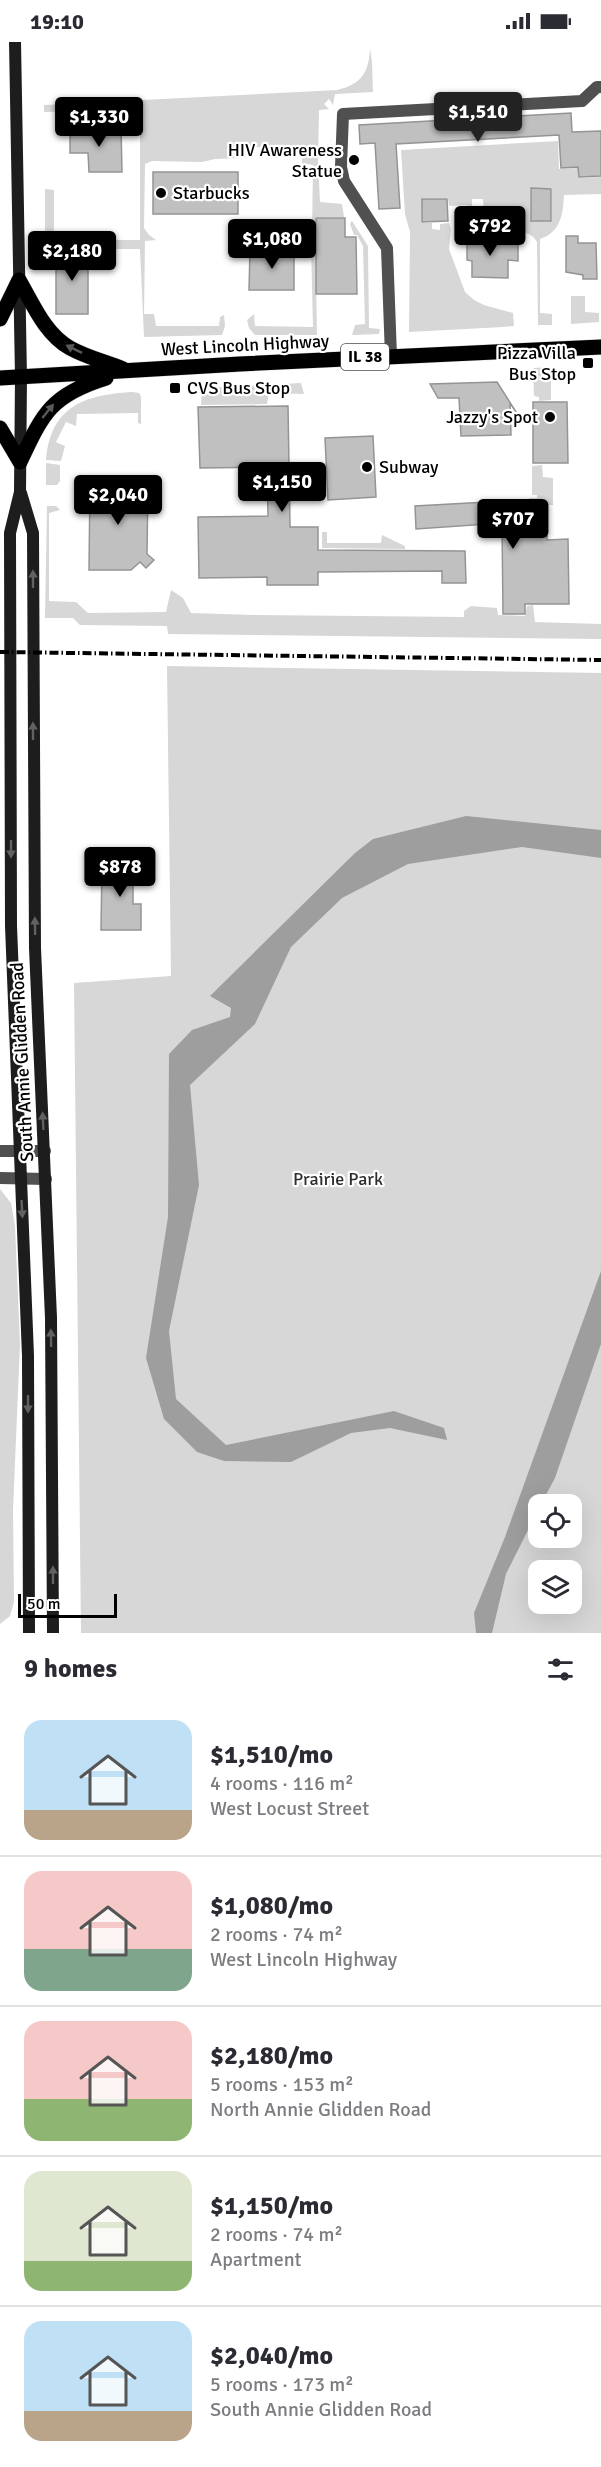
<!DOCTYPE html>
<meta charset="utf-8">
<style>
body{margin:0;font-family:Signika,sans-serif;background:#f7f7f7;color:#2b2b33;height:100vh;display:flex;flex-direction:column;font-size:22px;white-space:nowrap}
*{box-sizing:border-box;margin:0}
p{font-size:20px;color:#7c7c81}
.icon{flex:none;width:33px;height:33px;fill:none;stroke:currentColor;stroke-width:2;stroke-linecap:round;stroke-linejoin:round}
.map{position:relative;height:1591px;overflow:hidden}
.details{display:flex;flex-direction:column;background:#fff;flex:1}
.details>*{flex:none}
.tools{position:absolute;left:528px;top:1452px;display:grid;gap:12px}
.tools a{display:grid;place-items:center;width:54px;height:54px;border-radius:12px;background:#fff;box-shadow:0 6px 24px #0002;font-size:30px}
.scale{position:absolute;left:18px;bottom:15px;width:99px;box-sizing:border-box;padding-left:6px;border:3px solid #000;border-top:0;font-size:16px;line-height:21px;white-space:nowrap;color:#000;-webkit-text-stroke:4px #fff;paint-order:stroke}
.price{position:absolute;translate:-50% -51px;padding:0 14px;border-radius:6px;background:#000;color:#fff;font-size:20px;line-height:39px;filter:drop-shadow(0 2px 3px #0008)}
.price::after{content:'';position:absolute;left:50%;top:36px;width:18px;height:14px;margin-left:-9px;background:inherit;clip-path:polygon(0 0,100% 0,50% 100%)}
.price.on{background:#222;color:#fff}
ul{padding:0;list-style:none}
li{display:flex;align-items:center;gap:18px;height:150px;padding:0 24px}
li+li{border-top:2px solid #e1e1e2}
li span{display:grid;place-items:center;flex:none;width:168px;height:120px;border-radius:18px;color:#555}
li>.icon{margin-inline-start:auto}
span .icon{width:72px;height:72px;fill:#fffc;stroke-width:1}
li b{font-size:26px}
h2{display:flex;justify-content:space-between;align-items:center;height:72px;padding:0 24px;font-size:26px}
.status{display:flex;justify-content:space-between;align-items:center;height:42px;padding:0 30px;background:#fff;direction:ltr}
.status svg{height:16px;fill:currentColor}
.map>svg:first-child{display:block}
</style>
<div class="status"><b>19:10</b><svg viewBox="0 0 49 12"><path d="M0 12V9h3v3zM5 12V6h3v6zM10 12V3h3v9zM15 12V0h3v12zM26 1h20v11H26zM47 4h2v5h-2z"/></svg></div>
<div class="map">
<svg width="601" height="1591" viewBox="0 0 601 1591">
<rect width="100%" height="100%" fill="#fff"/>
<path fill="#d7d7d7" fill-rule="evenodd" d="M370,6L372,20L373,50L335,52L333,63L329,57L324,62L329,67L319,68L318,120L320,160L342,162L344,175H315L317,293H255L249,286L247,278L254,272L255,284L313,285L311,204L301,191H312L313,123L302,121V106L248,105L245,116L215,117L202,120L152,119L145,122L144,186L149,193L156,198L145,199L144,272H154L156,284H219L220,275L224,273L225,284L222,293L144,295L140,207H56V212L45,211V147L54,148V198H140V68L44,70V63L337,48C362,42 369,30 370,6Z
M558,99L559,127L578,126L579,136L601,135V152L564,153C563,172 561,190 540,197V271L552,272V283H538L537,200C532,191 524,190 514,189V173L484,171L483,157H472V171H468L467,163L449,164L448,156H422L421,181H432V187L440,188V182L449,181L451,187L449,207L465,250L474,258L484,263L513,271L514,284L503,285L409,290L410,190L405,172L401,108ZM530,146H552V179H530Z
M352,179L368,204L369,286L380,287L379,292L352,293L355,283L365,282L363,204L357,193H354L350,182Z
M571,254H585V270L599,271V280L571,282Z
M551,325V358L539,359V355L534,354L533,326Z
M301,341L304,352L269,351L267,362L201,363L202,346Z
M132,350L139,351L141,355V382L138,381V371L77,372L76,384L66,380L56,400L65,404L61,419L46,418C51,364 84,353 132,350Z
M46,421L60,423V439L57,443H46Z
M542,423L543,435L553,436V463H546L545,471H532V487L529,456H537V453H532V424Z
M47,464H56L60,468L49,471V559L76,560L88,571L166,570L171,548L183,556L191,571L255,573L464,575V569L471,564L497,566L498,573L525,574L527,564L533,563L535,580L601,582V597L168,592L167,584L80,583L73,576H45Z
M322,490H327V501H381L382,493L405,504V507L322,506Z
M167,624L601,631V1591H81L74,941L171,934ZM538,1462H572V1496H538ZM538,1528H572V1562H538Z
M0,1147L11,1161L15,1183L20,1302L13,1469L14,1560L10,1574L0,1582Z"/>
<path fill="#9e9e9e" d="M466,774L601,788V816L522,805L408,822L342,856L291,905L255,982L190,1043L199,1143L169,1289L176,1357L226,1403L394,1369L444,1386L447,1398L390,1386L351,1391L291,1420L224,1419L197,1410L164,1377L146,1316L168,1175L169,1012L192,988L230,975L231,966L210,954L355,811L373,797Z
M601,1229V1302L555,1436L541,1462H538V1468L506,1532L492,1591H476L474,1571L505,1495Z"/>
<path fill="#c0c0c0" stroke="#949494" stroke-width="1.5" d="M571,71L572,90L601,89V134L579,135L578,125L561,126L559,93L396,102L400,166L379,167L375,101L360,102L359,83Z
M121,85L122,130H89L88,111H70V86Z
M153,130H238V172H153Z
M531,146L551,147V179H531Z
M422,157H447L448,179L422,180Z
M316,176H345V195H356L357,252H316Z
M467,192H480V200L518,201V219L508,218V236L472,235V219L467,218Z
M566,194H578V201H596L597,237H583V233L566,230Z
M56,208H88V272H56Z
M250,208H294V248H249Z
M497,340L518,373L510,361L511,393L461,394L459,356H438L430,342Z
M533,360H567L568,421H533Z
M288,364L290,485H318V508L465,509L466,541H442V529L318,530V543H267V535L199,536L198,475L268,474L267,425L200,426L198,365Z
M373,394L376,455L328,458L325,396Z
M90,440L148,441L147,512L154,518L146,526L140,520L131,528H89Z
M525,458L526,472H547V498L568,497L569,562H525V572H503L502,481L416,487L415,464Z
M102,823L142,824V842H133V862H141V888H101Z"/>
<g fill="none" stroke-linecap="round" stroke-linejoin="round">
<defs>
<path id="primary" d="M19,238C33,262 45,292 70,306C86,315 106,320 123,327
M0,277L19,238
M0,336L240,322L601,305
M0,386L20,420
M20,420C43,371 51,353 106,336"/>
</defs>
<use href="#primary" stroke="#dbdbdb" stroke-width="16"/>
<path stroke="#505050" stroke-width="12" d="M391,314L387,206L344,139L341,125L343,72L582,59L597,45H601
M0,1109H45
M0,1136L46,1137"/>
<path stroke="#1d1d1d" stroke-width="12" d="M15,0L21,335L20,450L10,491L11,884L28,1314L29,1591
M21,451L33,491L35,906L51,1276L53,1591"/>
<use href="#primary" stroke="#000" stroke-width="15"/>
<path stroke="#000" stroke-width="4" stroke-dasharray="9 3 1.5 3" stroke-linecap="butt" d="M0,610L601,618"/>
</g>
<defs><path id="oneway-solid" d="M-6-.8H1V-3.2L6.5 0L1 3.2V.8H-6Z" transform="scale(1.5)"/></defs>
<g fill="#595959">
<use href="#oneway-solid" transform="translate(74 307) rotate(-154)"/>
<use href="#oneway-solid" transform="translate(48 369) rotate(-51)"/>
</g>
<g fill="#616161">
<use href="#oneway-solid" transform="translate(33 537) rotate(-90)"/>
<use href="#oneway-solid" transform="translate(33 689) rotate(-90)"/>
<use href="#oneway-solid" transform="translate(11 807) rotate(90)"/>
<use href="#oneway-solid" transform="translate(35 884) rotate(-91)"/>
<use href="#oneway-solid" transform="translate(43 1079) rotate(-93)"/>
<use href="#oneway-solid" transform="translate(22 1167) rotate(87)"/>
<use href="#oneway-solid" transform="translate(51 1296) rotate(-91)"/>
<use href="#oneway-solid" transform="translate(28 1362) rotate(90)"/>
<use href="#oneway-solid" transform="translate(53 1533) rotate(-90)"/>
</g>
<g fill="#000" stroke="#fff" stroke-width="2">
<circle cx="354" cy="118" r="6"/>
<circle cx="161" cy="151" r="6"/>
<rect x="582" y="315" width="12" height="12" rx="3"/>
<rect x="169" y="340" width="12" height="12" rx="3"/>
<circle cx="550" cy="375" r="6"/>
<circle cx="367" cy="425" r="6"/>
</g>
<g text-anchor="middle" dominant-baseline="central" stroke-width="4.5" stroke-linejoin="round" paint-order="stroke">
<rect fill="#fff" stroke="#4c4c4c" stroke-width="1.5" x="341" y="302" width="48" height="26" rx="4.5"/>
<g font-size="16" font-weight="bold" fill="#000">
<text x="365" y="315">IL 38</text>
</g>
<g font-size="18" fill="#000" stroke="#fff" text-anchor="end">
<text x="342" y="108">HIV Awareness<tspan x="342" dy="21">Statue</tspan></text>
<text x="173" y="151" text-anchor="start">Starbucks</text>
<text x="576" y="311">Pizza Villa<tspan x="576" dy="21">Bus Stop</tspan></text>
<text x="187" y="346" text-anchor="start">CVS Bus Stop</text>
<text x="538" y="375">Jazzy's Spot</text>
<text x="379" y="425" text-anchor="start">Subway</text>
</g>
<g font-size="18" fill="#000" stroke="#fff">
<text transform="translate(245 303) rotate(-3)">West Lincoln Highway</text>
<text transform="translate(22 1020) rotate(-93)">South Annie Glidden Road</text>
</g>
<g font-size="18" fill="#2e2e2e" stroke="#fff">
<text x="338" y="1137">Prairie Park</text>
</g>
</g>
</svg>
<div class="tools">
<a><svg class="icon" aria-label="locate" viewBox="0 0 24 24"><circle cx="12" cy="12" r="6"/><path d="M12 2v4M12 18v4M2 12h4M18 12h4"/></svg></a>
<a><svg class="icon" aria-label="layers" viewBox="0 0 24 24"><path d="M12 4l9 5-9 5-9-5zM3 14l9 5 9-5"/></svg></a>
</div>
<div class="scale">50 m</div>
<b class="price on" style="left:478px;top:101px">$1,510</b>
<b class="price" style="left:99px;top:106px">$1,330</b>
<b class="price" style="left:490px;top:215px">$792</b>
<b class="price" style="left:272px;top:228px">$1,080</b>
<b class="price" style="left:72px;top:240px">$2,180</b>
<b class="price" style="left:282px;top:471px">$1,150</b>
<b class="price" style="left:118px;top:484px">$2,040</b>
<b class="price" style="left:513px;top:508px">$707</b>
<b class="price" style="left:120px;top:856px">$878</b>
</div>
<section class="details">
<h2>9 homes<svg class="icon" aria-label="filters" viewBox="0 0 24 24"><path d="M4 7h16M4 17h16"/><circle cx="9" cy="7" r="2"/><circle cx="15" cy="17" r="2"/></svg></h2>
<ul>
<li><span style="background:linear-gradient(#bfe0f5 75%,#b9a48a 0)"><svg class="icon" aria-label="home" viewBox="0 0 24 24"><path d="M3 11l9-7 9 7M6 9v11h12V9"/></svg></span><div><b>$1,510/mo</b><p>4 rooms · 116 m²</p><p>West Locust Street</p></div></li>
<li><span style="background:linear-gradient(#f6c9c9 65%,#7fa58c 0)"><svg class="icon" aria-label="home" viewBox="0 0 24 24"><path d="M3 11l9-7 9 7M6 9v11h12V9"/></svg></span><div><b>$1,080/mo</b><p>2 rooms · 74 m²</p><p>West Lincoln Highway</p></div></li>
<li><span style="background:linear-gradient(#f6c9c9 65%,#8fb573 0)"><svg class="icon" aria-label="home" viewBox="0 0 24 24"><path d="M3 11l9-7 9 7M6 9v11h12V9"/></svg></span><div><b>$2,180/mo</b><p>5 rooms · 153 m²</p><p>North Annie Glidden Road</p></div></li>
<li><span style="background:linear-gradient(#dfe7d0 75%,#8fb573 0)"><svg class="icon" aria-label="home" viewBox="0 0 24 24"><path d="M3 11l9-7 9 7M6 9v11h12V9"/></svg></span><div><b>$1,150/mo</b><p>2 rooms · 74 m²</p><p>Apartment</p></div></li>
<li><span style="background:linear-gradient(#bfe0f5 75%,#b9a48a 0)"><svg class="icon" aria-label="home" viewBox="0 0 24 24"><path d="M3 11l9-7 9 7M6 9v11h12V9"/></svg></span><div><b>$2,040/mo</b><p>5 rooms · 173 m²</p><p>South Annie Glidden Road</p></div></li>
</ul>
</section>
